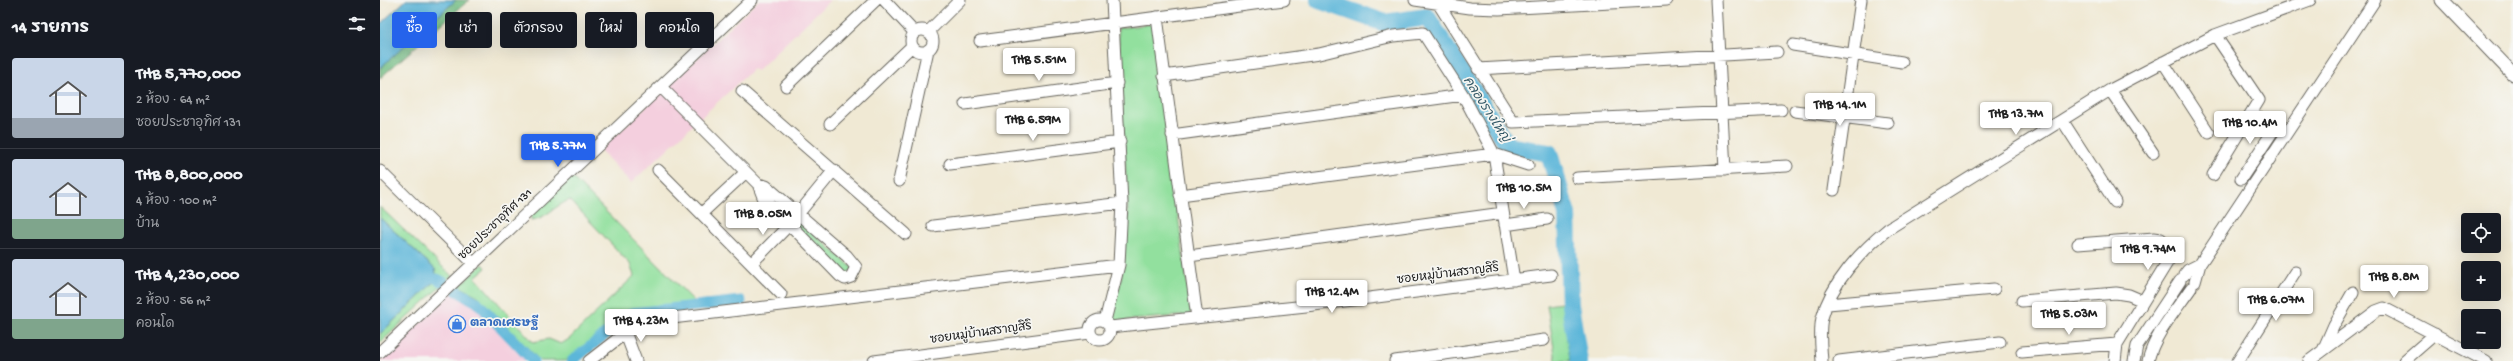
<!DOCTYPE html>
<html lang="th">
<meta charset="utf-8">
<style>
body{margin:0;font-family:"Gochi Hand","Playpen Sans Thai",sans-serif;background:#20242c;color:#f1f3f6;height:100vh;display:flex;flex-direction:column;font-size:15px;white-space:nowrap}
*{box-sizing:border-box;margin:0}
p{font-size:13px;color:#9ea1a6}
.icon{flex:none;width:22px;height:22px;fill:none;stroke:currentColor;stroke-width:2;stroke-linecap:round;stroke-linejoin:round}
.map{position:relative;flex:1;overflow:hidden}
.details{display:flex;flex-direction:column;background:#171b24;width:380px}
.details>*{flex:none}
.banner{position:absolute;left:12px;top:12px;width:380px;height:36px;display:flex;gap:8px}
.controls{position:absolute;left:2081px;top:213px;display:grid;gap:8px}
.controls a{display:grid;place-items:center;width:40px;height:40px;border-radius:4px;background:#171b24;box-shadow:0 4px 16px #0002;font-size:20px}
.price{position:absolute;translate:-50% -34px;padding:0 9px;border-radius:4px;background:#fff;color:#222;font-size:13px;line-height:26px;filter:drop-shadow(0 1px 2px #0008)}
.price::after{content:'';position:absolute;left:50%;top:24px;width:12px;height:9px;margin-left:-6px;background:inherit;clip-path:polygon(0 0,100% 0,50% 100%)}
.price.current{background:#2563eb;color:#fff}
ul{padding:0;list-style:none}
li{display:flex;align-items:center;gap:12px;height:100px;padding:0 12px}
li+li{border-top:1px solid #363941}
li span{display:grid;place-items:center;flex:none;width:112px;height:80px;border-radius:4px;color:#555}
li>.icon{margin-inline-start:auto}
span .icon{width:48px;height:48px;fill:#fffc;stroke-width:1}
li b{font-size:17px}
h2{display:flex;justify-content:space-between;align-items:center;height:48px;padding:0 12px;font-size:17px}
.pill{padding:0 14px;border-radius:4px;background:#171b24;box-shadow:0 4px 16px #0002;font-size:14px;line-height:36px}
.pill.current{background:#2563eb;color:#fff}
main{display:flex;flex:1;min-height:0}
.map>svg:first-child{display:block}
</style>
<main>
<section class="details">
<h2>14 รายการ<svg class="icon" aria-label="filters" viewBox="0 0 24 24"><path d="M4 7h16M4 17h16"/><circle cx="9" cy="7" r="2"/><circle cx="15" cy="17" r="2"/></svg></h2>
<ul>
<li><span style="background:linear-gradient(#c9d6e8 75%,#9aa5b1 0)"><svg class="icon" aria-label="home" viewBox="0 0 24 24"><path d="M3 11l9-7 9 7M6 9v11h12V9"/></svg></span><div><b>THB 5,770,000</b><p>2 ห้อง · 64 m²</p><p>ซอยประชาอุทิศ 131</p></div></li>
<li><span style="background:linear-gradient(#c9d6e8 75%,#7fa58c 0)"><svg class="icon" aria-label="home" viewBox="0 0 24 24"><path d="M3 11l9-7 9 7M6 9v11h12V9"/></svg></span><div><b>THB 8,800,000</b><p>4 ห้อง · 100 m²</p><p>บ้าน</p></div></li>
<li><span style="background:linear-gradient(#c9d6e8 75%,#7fa58c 0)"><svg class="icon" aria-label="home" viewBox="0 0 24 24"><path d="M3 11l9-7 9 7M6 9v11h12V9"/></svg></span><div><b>THB 4,230,000</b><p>2 ห้อง · 56 m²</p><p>คอนโด</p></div></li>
</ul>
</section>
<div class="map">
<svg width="2133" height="361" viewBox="0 0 2133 361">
<rect width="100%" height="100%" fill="#f6f6f2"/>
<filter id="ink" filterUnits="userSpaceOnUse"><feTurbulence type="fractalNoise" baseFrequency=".025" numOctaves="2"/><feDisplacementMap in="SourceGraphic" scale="8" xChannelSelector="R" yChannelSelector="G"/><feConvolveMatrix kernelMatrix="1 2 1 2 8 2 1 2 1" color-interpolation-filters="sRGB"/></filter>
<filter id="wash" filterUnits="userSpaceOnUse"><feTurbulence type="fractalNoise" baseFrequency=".012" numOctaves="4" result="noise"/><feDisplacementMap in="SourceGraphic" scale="16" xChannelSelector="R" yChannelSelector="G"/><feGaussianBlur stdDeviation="0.9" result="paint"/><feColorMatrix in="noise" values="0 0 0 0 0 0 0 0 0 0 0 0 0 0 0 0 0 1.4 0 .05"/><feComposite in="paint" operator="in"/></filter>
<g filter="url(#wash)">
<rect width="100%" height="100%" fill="#f0e9d4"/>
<path fill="#f4cfde" d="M379,0H450L377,71L373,69L251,183L220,150Z
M79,286L149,361H0Z"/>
<path fill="#92e09e" stroke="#577e5d" d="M772,24L811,311L810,315L737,321L732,316L741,279L748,215L738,28Z
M192,177L316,303L254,310L185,361H160L98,296L79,286L103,264L106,268L95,277L153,342L169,339L181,344L189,339L254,276L250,264L190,200C175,205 166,219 151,220L152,213Z
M0,207L72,276L0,343V334L57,279L55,269L0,218Z
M420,222L474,269L464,275L416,226Z
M1182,303L1190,361H1176L1167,305Z"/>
<path fill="#75be85" stroke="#486d50" d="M76,0H89L0,78V68Z"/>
<path fill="#5bb6d9" stroke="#3c697a" d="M26,0H76L0,68V24Z
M0,218L55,269L57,279L0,334Z"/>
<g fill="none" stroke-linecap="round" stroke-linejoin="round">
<path stroke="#5bb6d9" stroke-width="11" d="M57,279L63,282
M77,291L97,302L153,361
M192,361L252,313L361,301"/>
<path stroke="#5bb6d9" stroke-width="18" d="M939,0L1005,23L1047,17L1128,146L1169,153L1187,214L1190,305L1199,361"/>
</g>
</g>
<g filter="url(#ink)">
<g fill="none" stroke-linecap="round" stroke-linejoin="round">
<defs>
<path id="minor" d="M504,0L535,33
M1035,0L1090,8L1119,9L1287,0
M1336,0L1345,170
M1058,3L1133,122L1401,110
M777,17L817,318
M531 41a11 11 0 1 1 22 0a11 11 0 1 1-22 0Z
M548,32L580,0
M600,41L904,0
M1413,45L1522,62
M1783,62L1829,133
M1098,69L1397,52
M784,76L939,54L1013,36L1043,33L1083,95L1114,154L1134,280
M406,86L496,0
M281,87L378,184L386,186L467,256L476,267L471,277L465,279L460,276L383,197L378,184
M1730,90L1773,153
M362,91L526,234
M585,104L737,83
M1415,111L1508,123
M1682,120L1735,202
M450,124L532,46
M792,135L1083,95
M570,164L740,142
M278,170L401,294
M0,171L94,264
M1833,175L1879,100L1835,35
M1197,178L1407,166
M1861,179L1895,128L1872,112
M519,181L548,50
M1454,190L1481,0
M800,195L1114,154L1148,165
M322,213L366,172
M1125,225L1167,219
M553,226L742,203
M1698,244L1774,238L1781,239L1789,248L1788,261L1737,344L1735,361
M809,256L1123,213
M372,263L410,224L454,170
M1804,275L1808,270L1820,264
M1815,282L1820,264L1995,0
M1642,301L1736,293L1749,295L1763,301
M1448,304L1614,289
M710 330a10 10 0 1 1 20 0a10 10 0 1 1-20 0Z
M725,321L739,265L742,203L732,0
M730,327L926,306L1171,275
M245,332L256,361
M1943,350L1954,325L1973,292
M0,352L372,0
M1642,352L1737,344
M209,361L253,327L267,321L739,265
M494,361L710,333
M1015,361L1164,340
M1442,361C1441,347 1439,331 1442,318C1451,283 1481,251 1508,229L1730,90L1835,35L1930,0
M1459,361L1620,342
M1754,361L1757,346L1800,281
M1768,361C1774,335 1796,310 1811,288
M1858,361L1915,272
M1929,361L1996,311L2004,308L2106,361
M2024,361L2055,334"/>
<path id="tertiary" d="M2062,0L2133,74"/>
</defs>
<use href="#minor" stroke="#66645c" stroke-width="13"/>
<use href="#tertiary" stroke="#66645c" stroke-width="15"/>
<use href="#minor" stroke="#fff" stroke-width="11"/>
<use href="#tertiary" stroke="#fff" stroke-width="13"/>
</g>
</g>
<defs>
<symbol id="shop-ring" viewBox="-11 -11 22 22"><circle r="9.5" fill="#f6f6f2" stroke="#3f7fe0" stroke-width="1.5"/><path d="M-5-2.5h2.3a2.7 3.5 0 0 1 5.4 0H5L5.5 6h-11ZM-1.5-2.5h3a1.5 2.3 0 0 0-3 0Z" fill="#3f7fe0"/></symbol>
</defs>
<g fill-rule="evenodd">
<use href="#shop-ring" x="67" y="314" width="20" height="20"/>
</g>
<g text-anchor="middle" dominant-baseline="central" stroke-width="3.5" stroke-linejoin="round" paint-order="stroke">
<g font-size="12" fill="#1c1c1c" stroke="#f6f6f2">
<text transform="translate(116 225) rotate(-44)">ซอยประชาอุทิศ 131</text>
<text transform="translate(1068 275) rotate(-7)">ซอยหมู่บ้านสราญสิริ</text>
<text transform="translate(601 334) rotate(-8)">ซอยหมู่บ้านสราญสิริ</text>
</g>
<g font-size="12" font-weight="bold" fill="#366cbe" stroke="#f6f6f2" text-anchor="start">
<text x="90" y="324">ตลาดเศรษฐี</text>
</g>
<g font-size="13" font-style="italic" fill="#355a68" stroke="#f6f6f2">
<text transform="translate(1106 110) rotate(57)">คลองรางใหญ่</text>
</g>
</g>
</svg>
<div class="controls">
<a><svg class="icon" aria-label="locate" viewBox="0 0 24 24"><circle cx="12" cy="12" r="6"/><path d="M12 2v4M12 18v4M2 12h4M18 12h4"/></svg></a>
<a>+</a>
<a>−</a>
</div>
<b class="price" style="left:659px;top:82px">THB 5.51M</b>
<b class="price" style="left:1460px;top:127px">THB 14.1M</b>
<b class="price" style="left:1636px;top:136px">THB 13.7M</b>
<b class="price" style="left:653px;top:142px">THB 6.59M</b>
<b class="price" style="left:1870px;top:145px">THB 10.4M</b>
<b class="price current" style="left:178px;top:168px">THB 5.77M</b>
<b class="price" style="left:1144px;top:210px">THB 10.5M</b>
<b class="price" style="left:383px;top:236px">THB 8.05M</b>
<b class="price" style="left:1768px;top:271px">THB 9.74M</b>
<b class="price" style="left:2014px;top:299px">THB 8.8M</b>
<b class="price" style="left:952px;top:314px">THB 12.4M</b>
<b class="price" style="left:1896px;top:322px">THB 6.07M</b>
<b class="price" style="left:1689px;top:336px">THB 5.03M</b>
<b class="price" style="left:261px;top:343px">THB 4.23M</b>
<div class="banner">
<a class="pill current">ซื้อ</a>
<a class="pill">เช่า</a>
<a class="pill">ตัวกรอง</a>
<a class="pill">ใหม่</a>
<a class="pill">คอนโด</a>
</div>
</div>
</main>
